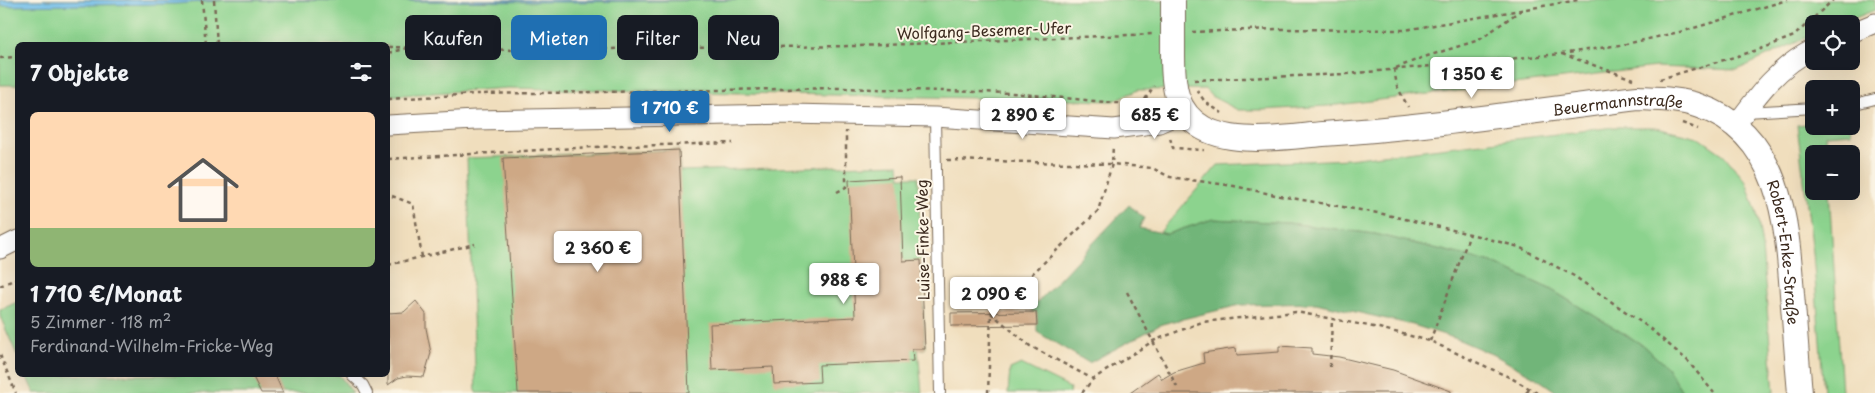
<!DOCTYPE html>
<html lang="de">
<meta charset="utf-8">
<style>
body{margin:0;font-family:"Playpen Sans",sans-serif;background:#242831;color:#f1f3f6;height:100vh;display:flex;flex-direction:column;font-size:19px;white-space:nowrap}
*{box-sizing:border-box;margin:0}
p{font-size:16px;color:#9ea1a6}
.icon{flex:none;width:28px;height:28px;fill:none;stroke:currentColor;stroke-width:2;stroke-linecap:round;stroke-linejoin:round}
.map{position:relative;flex:1;overflow:hidden}
.drawer{position:absolute;left:15px;top:42px;width:375px;height:335px;display:flex;flex-direction:column;background:#171b24;border-radius:8px;box-shadow:0 5px 20px #0002}
.drawer>*{flex:none}
.guide{position:absolute;left:405px;top:15px;width:475px;height:45px;display:flex;gap:10px}
.controls{position:absolute;left:1805px;top:15px;display:grid;gap:10px}
.controls a{display:grid;place-items:center;width:55px;height:55px;border-radius:8px;background:#171b24;box-shadow:0 5px 20px #0002;font-size:25px}
.price{position:absolute;translate:-50% -42px;padding:0 11px;border-radius:5px;background:#fff;color:#222;font-size:16px;line-height:32px;filter:drop-shadow(0 1px 2px #0008)}
.price::after{content:'';position:absolute;left:50%;top:30px;width:15px;height:11px;margin-left:-8px;background:inherit;clip-path:polygon(0 0,100% 0,50% 100%)}
.price.on{background:#1f6fb2;color:#fff}
ul{padding:0;list-style:none}
li{display:grid;align-content:center;gap:10px;height:265px;padding:0 15px}
li+li{border-top:1px solid #363941}
li span{display:grid;place-items:center;height:155px;border-radius:8px;color:#555}
li>.icon{margin-inline-start:auto}
span .icon{width:90px;height:90px;fill:#fffc;stroke-width:1}
li b{font-size:21px}
h2{display:flex;justify-content:space-between;align-items:center;height:60px;padding:0 15px;font-size:21px}
.pill{padding:0 18px;border-radius:8px;background:#171b24;box-shadow:0 5px 20px #0002;font-size:18px;line-height:45px}
.pill.on{background:#1f6fb2;color:#fff}
.map>svg:first-child{display:block}
</style>
<div class="map">
<svg width="1875" height="393" viewBox="0 0 1875 393">
<rect width="100%" height="100%" fill="#fcf5e5"/>
<filter id="ink" filterUnits="userSpaceOnUse"><feTurbulence type="fractalNoise" baseFrequency=".02" numOctaves="2"/><feDisplacementMap in="SourceGraphic" scale="10" xChannelSelector="R" yChannelSelector="G"/><feConvolveMatrix kernelMatrix="1 2 1 2 8 2 1 2 1" color-interpolation-filters="sRGB"/></filter>
<filter id="wash" filterUnits="userSpaceOnUse"><feTurbulence type="fractalNoise" baseFrequency=".0096" numOctaves="4" result="noise"/><feDisplacementMap in="SourceGraphic" scale="20" xChannelSelector="R" yChannelSelector="G"/><feGaussianBlur stdDeviation="1.12" result="paint"/><feColorMatrix in="noise" values="0 0 0 0 0 0 0 0 0 0 0 0 0 0 0 0 0 1.4 0 .05"/><feComposite in="paint" operator="in"/></filter>
<g filter="url(#wash)">
<rect width="100%" height="100%" fill="#f0debd"/>
<path fill="#8cd38e" stroke="#647e56" d="M0,0H1875V10L1840,24H1814V34L1737,70L1656,67L1328,106L1262,110H1238L1211,96L1205,89L1138,90L1113,101L508,88L388,96V45H18L17,85H0Z
M1814,123V126H1850L1851,133L1825,135L1826,154H1814V191H1829L1842,393H1824L1813,253L1797,125Z
M1615,127H1656L1698,137L1724,155L1746,182L1757,214L1762,247L1774,393H1683L1667,367L1641,344L1550,289L1495,264L1463,255L1375,234L1288,223L1213,219L1167,234L1160,232L1218,165L1349,159Z
M679,150L680,171L899,164L900,177H918L925,349H918L922,393H476L467,158Z
M17,302V355L0,316V310Z
M1021,364L1070,388L1069,393H1008L1010,369Z
M26,375H339L353,393H34Z"/>
<path fill="#71b579" stroke="#56704c" d="M1129,205L1144,218L1139,228L1167,234L1213,219L1288,223L1375,234L1463,255L1495,264L1550,289L1641,344L1667,367L1683,393H1558L1538,379L1496,356L1457,339L1413,325L1316,303L1240,305L1162,324L1089,363L1037,332V313L1032,312L1033,307Z"/>
<path fill="#6fbeea" stroke="#557484" d="M0,0H737L560,2L229,0L175,4L3,6H0Z"/>
<g id="blocks">
<path fill="#cea885" d="M679,150L689,393H518L503,158Z
M900,177L903,261L921,260L925,349H912L913,361L819,365L820,382L774,384L773,367L712,370L710,324L855,317L849,180Z
M416,301L426,314V328L431,353L424,377L407,376L398,378L388,385V313L404,312Z
M1036,312L1037,325L951,326V313Z
M1279,346L1312,348V354L1339,357L1393,370L1451,391V393H1130L1158,373L1162,379L1174,372L1204,363L1203,353L1236,348L1237,355L1279,352Z
M252,375H275L283,393H261Z"/>
</g>
</g>
<g filter="url(#ink)">
<use href="#blocks" fill-opacity="0" stroke="#7a6956" stroke-width="1"/>
<g fill="none" stroke-linecap="round" stroke-linejoin="round">
<defs>
<path id="service" d="M1851,105L1875,99
M1746,112L1814,108
M935,117L940,393
M352,375L363,385L367,393"/>
<path id="minor" d="M1851,33L1875,23
M388,125L475,120L789,114L935,117L1114,129L1159,123L1184,112
M1735,126C1756,97 1779,65 1814,49
M0,249L18,240"/>
<g id="tertiary">
<path id="s1" d="M1173,56C1173,86 1175,112 1203,128C1236,146 1287,137 1323,134C1428,127 1533,111 1638,98C1659,99 1679,99 1699,106C1780,133 1787,221 1792,294C1795,327 1797,360 1800,393"/>
</g>
</defs>
<use href="#service" stroke="#7a6956" stroke-width="12"/>
<use href="#minor" stroke="#7a6956" stroke-width="21"/>
<use href="#tertiary" stroke="#7a6956" stroke-width="26"/>
<path stroke="#7a6956" stroke-width="2.5" stroke-dasharray="4 4" stroke-linecap="butt" d="M202,0L206,45
M214,0L217,45
M1192,32L1276,29L1405,30L1578,0
M388,47L516,50L858,46L1154,34
M388,53L407,48
M1562,54L1633,79
M0,58L18,57
M1396,68L1421,58L1479,40L1521,10
M1394,69L1397,86L1408,107
M1660,79L1761,49L1794,36L1833,0
M1194,80L1346,74L1561,54L1626,44L1684,31L1787,0
M1197,90L1205,102L1222,113
M388,99L477,94L841,88L1012,93L1116,103L1142,104L1154,86
M1682,123L1698,129
M1170,138L1173,148L1204,150
M388,159L592,147L733,143
M947,160L1112,164L1152,168L1170,177L1234,186L1280,196L1383,214L1470,234L1519,247L1574,276L1648,327L1687,360L1714,393
M837,192L846,187V131
M392,196L413,204L422,257
M388,265L475,244
M0,286L18,278
M1127,292L1177,387
M991,313L1098,211L1112,164L1113,145
M1430,341L1470,234
M0,355L16,393
M1330,367L1332,319
M988,393L991,313L1030,346L1093,379
M1082,393L1093,379L1153,341L1202,322L1296,312L1379,328L1430,341L1511,378L1537,393
M1526,393L1530,389"/>
<use href="#service" stroke="#fff" stroke-width="10"/>
<use href="#minor" stroke="#fff" stroke-width="19"/>
<use href="#tertiary" stroke="#fff" stroke-width="24"/>
<defs>
<path id="tertiary-bridge" d="M1173,0V56"/>
</defs>
<use href="#tertiary-bridge" stroke="#7a6956" stroke-width="26" stroke-linecap="butt"/>
<use href="#tertiary-bridge" stroke="#fff" stroke-width="24"/>
</g>
</g>
<g text-anchor="middle" dominant-baseline="central" stroke-width="4" stroke-linejoin="round" paint-order="stroke">
<g font-size="15" fill="#3b2a1e" stroke="#fcf5e5">
<text transform="translate(984 30) rotate(-2)">Wolfgang-Besemer-Ufer</text>
<text stroke="none"><textPath href="#s1" startOffset="501">Beuermannstraße</textPath></text>
<text transform="translate(922 240) rotate(-91)">Luise-Finke-Weg</text>
<text stroke="none"><textPath href="#s1" startOffset="765">Robert-Enke-Straße</textPath></text>
</g>
</g>
</svg>
<div class="controls">
<a><svg class="icon" aria-label="locate" viewBox="0 0 24 24"><circle cx="12" cy="12" r="6"/><path d="M12 2v4M12 18v4M2 12h4M18 12h4"/></svg></a>
<a>+</a>
<a>−</a>
</div>
<b class="price" style="left:1472px;top:99px">1 350 €</b>
<b class="price on" style="left:670px;top:133px">1 710 €</b>
<b class="price" style="left:1023px;top:140px">2 890 €</b>
<b class="price" style="left:1155px;top:140px">685 €</b>
<b class="price" style="left:598px;top:273px">2 360 €</b>
<b class="price" style="left:844px;top:305px">988 €</b>
<b class="price" style="left:994px;top:319px">2 090 €</b>
<div class="guide">
<a class="pill">Kaufen</a>
<a class="pill on">Mieten</a>
<a class="pill">Filter</a>
<a class="pill">Neu</a>
</div>
<section class="drawer">
<h2>7 Objekte<svg class="icon" aria-label="filters" viewBox="0 0 24 24"><path d="M4 7h16M4 17h16"/><circle cx="9" cy="7" r="2"/><circle cx="15" cy="17" r="2"/></svg></h2>
<ul>
<li><span style="background:linear-gradient(#ffd9b3 75%,#8fb573 0)"><svg class="icon" aria-label="home" viewBox="0 0 24 24"><path d="M3 11l9-7 9 7M6 9v11h12V9"/></svg></span><div><b>1 710 €/Monat</b><p>5 Zimmer · 118 m²</p><p>Ferdinand-Wilhelm-Fricke-Weg</p></div></li>
</ul>
</section>
</div>
